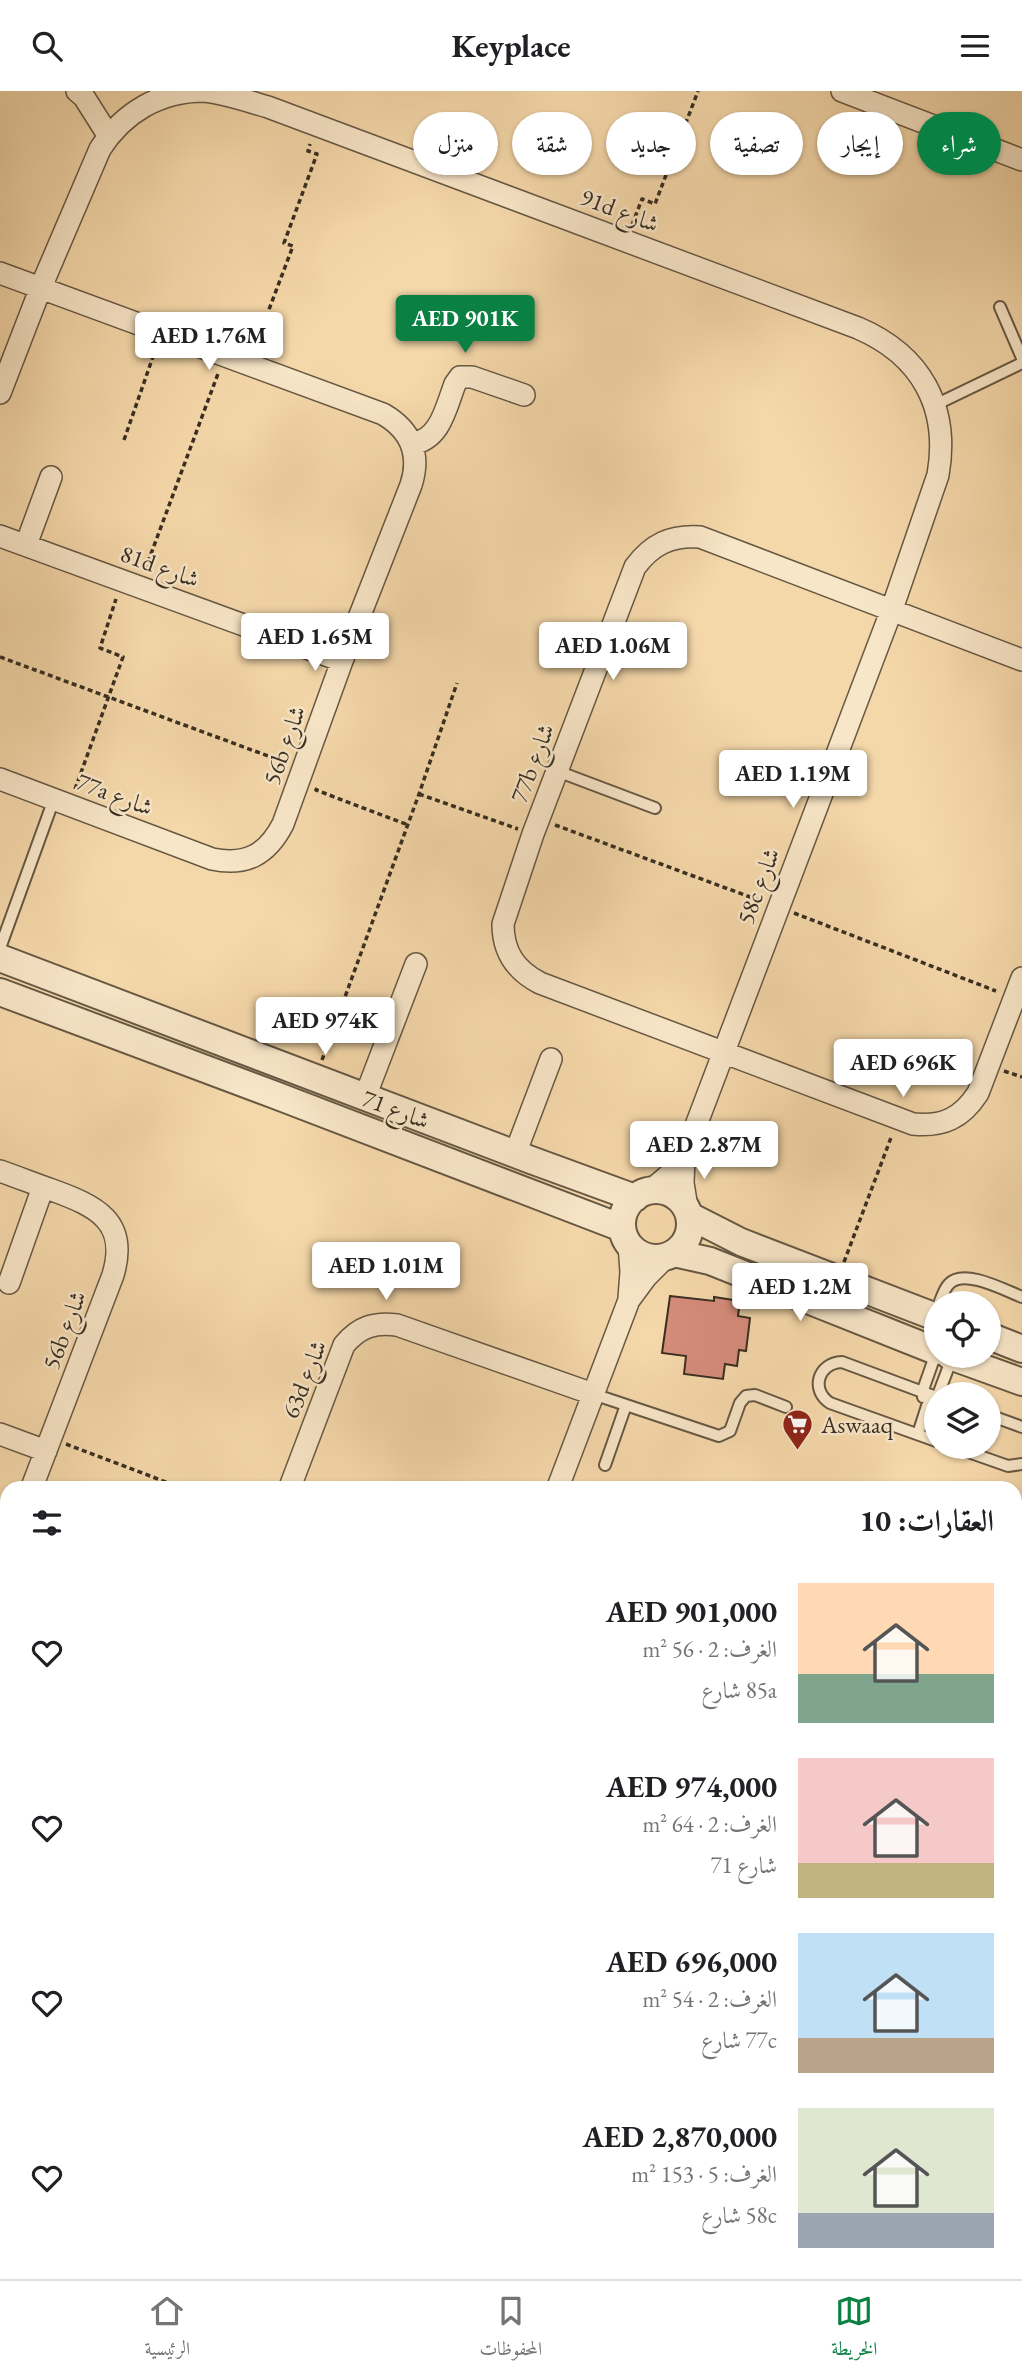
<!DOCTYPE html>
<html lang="ar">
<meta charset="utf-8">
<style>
body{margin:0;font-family:"EB Garamond",Amiri,serif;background:#f6f6f6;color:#202124;direction:rtl;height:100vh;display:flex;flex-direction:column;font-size:26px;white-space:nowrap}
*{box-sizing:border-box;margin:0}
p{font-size:23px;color:#757577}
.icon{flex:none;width:38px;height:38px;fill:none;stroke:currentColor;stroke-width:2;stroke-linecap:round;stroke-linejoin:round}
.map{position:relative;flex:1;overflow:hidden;direction:ltr}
.panel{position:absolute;left:0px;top:1390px;width:1022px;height:800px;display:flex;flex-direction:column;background:#fff;border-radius:21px 21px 0 0;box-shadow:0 2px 5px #0004;direction:rtl}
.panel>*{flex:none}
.guide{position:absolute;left:21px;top:21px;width:980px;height:63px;direction:rtl;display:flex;gap:14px}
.buttons{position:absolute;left:924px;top:1200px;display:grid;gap:14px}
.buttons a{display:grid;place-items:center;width:77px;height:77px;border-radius:50%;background:#fff;box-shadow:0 2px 5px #0004;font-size:35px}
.price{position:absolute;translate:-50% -60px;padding:0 16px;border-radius:7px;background:#fff;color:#222;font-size:23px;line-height:46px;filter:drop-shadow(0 2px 4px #0008)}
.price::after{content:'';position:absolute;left:50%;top:42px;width:21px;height:16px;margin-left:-10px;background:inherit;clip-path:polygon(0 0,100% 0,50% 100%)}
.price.selected{background:#0b8043;color:#fff}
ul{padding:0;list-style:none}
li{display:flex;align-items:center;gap:21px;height:175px;padding:0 28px}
li span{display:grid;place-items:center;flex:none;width:196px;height:140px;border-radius:0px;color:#555}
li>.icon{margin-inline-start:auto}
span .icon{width:84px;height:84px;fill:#fffc;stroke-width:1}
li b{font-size:30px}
h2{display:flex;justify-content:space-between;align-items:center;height:84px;padding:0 28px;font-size:30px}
.chip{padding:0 24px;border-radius:32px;background:#fff;box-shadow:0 2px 5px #0004;font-size:24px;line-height:63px}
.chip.selected{background:#0b8043;color:#fff}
header{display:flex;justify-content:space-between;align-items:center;height:91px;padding:0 28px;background:#fff;font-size:32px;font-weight:700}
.menu{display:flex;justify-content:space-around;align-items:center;height:98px;border-top:2px solid #e0e0e0;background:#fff;font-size:19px;color:#757577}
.menu a{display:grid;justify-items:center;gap:4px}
.menu .selected{color:#0b8043}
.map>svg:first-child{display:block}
</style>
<header><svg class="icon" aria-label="menu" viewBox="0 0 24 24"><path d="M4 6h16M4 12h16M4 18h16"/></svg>Keyplace<svg class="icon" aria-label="search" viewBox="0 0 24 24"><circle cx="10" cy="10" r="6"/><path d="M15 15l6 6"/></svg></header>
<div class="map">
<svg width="1022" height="2188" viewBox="0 0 1022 2188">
<rect width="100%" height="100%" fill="#f5d8aa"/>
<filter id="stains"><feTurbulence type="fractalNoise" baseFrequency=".00286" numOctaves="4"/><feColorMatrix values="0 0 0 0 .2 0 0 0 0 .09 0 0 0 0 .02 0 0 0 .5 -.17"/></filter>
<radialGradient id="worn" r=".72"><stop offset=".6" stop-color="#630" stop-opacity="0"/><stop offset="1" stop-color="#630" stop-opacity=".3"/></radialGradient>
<path fill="#d68c7b" stroke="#382e22" stroke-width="2" d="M670,1205L714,1210V1206L740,1210L738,1225L750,1227L746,1260L739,1259L737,1275L725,1273L723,1288L684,1283L686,1265L662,1262Z"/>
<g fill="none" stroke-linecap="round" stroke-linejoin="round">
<defs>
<path id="service" d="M1000,216L1022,267
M935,314L1022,272
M557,680L655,717
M0,857L54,708
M939,1213C942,1206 944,1198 949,1193C964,1177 1004,1199 1022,1206
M593,1303L719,1345L730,1340L740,1312L746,1305L755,1304L786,1316
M938,1304L952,1267
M923,1306L924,1296L936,1262
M989,1324L1022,1336
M918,1343L927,1315L936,1306L842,1271C818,1272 810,1299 830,1312L936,1350
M954,1356L1008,1375L1022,1373
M605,1374L626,1314
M748,2188L750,2182
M846,2188L849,2182"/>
<path id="minor" d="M77,0L84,6L108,44
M842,0L1022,69
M0,182L383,323C411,339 421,363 411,394L342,570L283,733C267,764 246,775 212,768L0,688
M0,302L41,196L100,58C123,22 159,0 204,0C226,2 247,10 268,16L858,237C921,264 950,316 938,384L892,518L684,1066L669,1084L650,1100
M412,353C441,348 446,316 455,293L460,286H472L524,304
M0,445L342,570
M26,454L51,386
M1022,569L700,446C671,444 652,453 635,476L533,743L503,833C503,861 515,879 540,892L913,1033C943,1036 962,1027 978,1002L1022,887
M365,1006L416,873
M515,1063L551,968
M684,1066L683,1092L687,1117
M0,1080C17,1086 35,1093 52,1099C96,1115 129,1130 113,1184L32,1396
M629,1153L631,1181L629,1207
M9,1192L43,1096
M0,1343L46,1360
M290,1396L344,1254C359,1236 374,1231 397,1234L593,1303
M558,1396L629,1209L646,1186L667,1165
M0,1479L7,1461
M1015,1554L1022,1535
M1015,1635L1018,1641L1015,1656
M1015,1740L1022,1743
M1015,1785L1022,1764
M1015,1833L1022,1836
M0,2131L7,2119
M41,2182L45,2188
M257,2188L260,2182
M528,2188L530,2182"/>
<path id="tertiary" d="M0,867L531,1069L635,1107
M0,901L275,1004L622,1137
M622 1133a34 34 0 1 1 68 0a34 34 0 1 1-68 0Z
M690,1125L741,1151L936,1226
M674,1162L710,1170L936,1260
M989,1245L1022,1258
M950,1265L1022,1291"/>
</defs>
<use href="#service" stroke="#675844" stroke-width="14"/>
<use href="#minor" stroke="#675844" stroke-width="24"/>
<use href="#tertiary" stroke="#675844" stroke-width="30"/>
<path stroke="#382e22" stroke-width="3.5" stroke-dasharray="5 3.5" stroke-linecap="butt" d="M632,134L642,108L655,113L698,0
M254,258L293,155L284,152L317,63L308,60L310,53
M124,349L156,257
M145,479L219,280
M0,566L287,672
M317,697L316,699L408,734
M75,698L123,566L100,557L116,508
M419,703L518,738
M555,734L761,810
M794,822L996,900
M322,969L419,703L457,592
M1004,980L1022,986
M844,1171L892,1044
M66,1353L179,1396
M1015,1605L1022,1608
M0,1775L7,1777
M0,1813L7,1794
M83,2182L92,2188"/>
<use href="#service" stroke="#f8e6c8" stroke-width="10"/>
<use href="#minor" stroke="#f8e6c8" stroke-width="21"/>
<use href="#tertiary" stroke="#f8e6c8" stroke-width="26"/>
</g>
<defs>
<symbol id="supermarket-pin" viewBox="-11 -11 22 30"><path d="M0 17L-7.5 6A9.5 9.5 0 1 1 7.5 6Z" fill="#8f2418" stroke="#f8e6c8"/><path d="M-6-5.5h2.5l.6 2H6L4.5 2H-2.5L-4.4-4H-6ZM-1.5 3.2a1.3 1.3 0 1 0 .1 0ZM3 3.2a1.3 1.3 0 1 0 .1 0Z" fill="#fff"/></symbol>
</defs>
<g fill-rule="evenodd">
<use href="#supermarket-pin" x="780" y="1316" width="35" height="47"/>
</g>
<g text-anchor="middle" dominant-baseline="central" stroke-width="5" stroke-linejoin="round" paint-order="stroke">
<g font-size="24" fill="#382e22" stroke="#f8e6c8">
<text transform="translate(620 119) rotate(21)">91d شارع</text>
<text transform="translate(160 475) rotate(20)">81d شارع</text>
<text transform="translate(284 654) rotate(-70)">56b شارع</text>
<text transform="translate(532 672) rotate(-69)">77b شارع</text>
<text transform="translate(115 703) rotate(21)">77a شارع</text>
<text transform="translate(758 795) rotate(-69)">58c شارع</text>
<text transform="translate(396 1018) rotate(21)">شارع 71</text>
<text transform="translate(64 1239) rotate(-69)">56b شارع</text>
<text transform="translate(304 1288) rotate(-68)">63d شارع</text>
</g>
<g font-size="24" fill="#382e22" stroke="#f8e6c8" text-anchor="start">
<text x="821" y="1333">Aswaaq</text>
</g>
</g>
<rect width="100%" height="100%" filter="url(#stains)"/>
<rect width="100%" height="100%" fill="url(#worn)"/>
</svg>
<div class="buttons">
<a><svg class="icon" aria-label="locate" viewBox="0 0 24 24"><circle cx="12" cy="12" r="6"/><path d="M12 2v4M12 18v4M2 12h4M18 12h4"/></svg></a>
<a><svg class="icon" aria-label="layers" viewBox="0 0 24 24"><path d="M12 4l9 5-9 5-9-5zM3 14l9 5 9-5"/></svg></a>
</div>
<b class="price selected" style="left:465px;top:264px">AED 901K</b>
<b class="price" style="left:209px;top:281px">AED 1.76M</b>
<b class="price" style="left:315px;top:582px">AED 1.65M</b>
<b class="price" style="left:613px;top:591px">AED 1.06M</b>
<b class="price" style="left:793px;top:719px">AED 1.19M</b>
<b class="price" style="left:325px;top:966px">AED 974K</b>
<b class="price" style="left:903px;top:1008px">AED 696K</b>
<b class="price" style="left:704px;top:1090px">AED 2.87M</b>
<b class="price" style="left:386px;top:1211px">AED 1.01M</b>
<b class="price" style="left:800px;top:1232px">AED 1.2M</b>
<div class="guide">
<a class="chip selected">شراء</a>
<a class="chip">إيجار</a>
<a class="chip">تصفية</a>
<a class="chip">جديد</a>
<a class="chip">شقة</a>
<a class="chip">منزل</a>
</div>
<section class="panel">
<h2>العقارات: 10<svg class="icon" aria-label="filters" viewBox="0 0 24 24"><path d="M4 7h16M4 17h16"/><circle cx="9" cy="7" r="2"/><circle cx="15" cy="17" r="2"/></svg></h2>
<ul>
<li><span style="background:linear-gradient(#ffd9b3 65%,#7fa58c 0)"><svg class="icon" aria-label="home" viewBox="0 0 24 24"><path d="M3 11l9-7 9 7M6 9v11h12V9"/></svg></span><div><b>AED 901,000</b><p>الغرف: 2 · 56 m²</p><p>85a شارع</p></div><svg class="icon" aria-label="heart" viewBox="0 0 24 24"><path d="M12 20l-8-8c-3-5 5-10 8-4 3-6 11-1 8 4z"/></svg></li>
<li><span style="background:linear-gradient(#f6c9c9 75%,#c2b280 0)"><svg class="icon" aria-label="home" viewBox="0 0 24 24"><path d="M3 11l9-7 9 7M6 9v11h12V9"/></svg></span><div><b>AED 974,000</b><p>الغرف: 2 · 64 m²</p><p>شارع 71</p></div><svg class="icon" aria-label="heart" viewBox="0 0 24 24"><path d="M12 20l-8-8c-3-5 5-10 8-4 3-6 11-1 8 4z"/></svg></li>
<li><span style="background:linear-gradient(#bfe0f5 75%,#b9a48a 0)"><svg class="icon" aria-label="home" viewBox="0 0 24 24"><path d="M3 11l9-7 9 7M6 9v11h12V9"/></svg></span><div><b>AED 696,000</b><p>الغرف: 2 · 54 m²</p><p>77c شارع</p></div><svg class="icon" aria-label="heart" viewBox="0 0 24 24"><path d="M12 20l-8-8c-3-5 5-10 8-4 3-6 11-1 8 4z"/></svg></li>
<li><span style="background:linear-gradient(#dfe7d0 75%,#9aa5b1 0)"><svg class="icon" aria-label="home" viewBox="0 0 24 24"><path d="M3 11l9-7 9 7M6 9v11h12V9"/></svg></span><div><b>AED 2,870,000</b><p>الغرف: 5 · 153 m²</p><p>58c شارع</p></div><svg class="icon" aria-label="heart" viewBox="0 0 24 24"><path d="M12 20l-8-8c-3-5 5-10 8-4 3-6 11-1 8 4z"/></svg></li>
</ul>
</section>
</div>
<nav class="menu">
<a class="selected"><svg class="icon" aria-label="map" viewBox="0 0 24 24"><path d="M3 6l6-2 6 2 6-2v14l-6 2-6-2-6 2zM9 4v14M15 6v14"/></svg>الخريطة</a>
<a><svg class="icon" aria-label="saved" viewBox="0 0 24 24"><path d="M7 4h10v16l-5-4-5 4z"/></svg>المحفوظات</a>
<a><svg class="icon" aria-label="home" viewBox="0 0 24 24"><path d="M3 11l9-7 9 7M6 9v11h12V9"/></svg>الرئيسية</a>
</nav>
